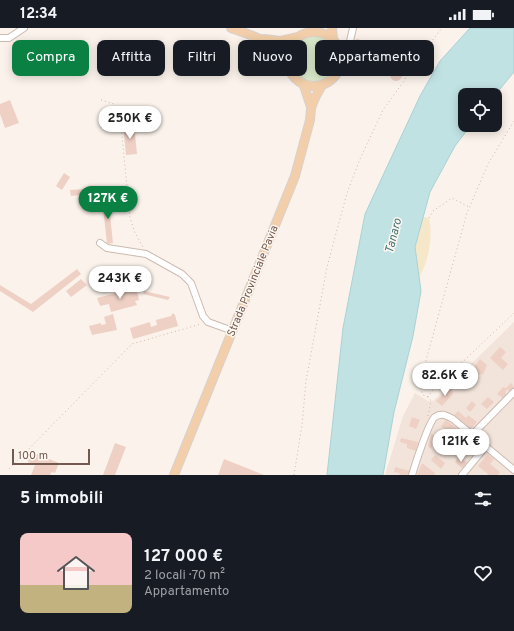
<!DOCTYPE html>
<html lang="it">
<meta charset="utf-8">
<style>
body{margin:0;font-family:Overpass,sans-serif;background:#20242c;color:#f1f3f6;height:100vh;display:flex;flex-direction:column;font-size:15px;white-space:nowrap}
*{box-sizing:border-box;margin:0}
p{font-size:13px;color:#9ea1a6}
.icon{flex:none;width:22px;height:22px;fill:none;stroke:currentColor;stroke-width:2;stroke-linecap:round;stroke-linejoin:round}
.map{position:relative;height:447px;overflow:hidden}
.sheet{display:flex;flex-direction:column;background:#171b24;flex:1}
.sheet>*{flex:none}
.guide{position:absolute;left:12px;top:12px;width:490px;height:36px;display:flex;gap:8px}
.fabs{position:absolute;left:458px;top:60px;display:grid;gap:8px}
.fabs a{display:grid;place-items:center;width:44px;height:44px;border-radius:8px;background:#171b24;box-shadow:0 2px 10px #0003;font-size:20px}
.scale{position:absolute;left:12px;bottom:10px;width:78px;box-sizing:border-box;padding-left:4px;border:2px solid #745950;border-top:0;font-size:11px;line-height:14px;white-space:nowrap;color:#745950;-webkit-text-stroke:3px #fdf7f1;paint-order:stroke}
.price{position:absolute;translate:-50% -34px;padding:0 9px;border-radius:14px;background:#fff;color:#222;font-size:13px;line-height:26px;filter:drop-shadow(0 1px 2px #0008)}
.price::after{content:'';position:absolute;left:50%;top:24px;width:12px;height:9px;margin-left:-6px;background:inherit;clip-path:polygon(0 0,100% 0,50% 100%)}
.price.on{background:#0b8043;color:#fff}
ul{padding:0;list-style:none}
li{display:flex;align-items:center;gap:12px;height:100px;padding:0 20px}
li span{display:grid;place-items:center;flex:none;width:112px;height:80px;border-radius:8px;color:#555}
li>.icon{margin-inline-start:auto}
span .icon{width:48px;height:48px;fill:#fffc;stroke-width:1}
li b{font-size:17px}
h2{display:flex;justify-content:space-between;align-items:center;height:48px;padding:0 20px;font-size:17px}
.chip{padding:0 14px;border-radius:8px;background:#171b24;box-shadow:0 2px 10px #0003;font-size:14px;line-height:36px}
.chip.on{background:#0b8043;color:#fff}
.status{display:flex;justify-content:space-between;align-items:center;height:28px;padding:0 20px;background:#171b24;direction:ltr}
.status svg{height:11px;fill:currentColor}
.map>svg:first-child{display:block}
</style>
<div class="status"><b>12:34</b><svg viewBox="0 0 49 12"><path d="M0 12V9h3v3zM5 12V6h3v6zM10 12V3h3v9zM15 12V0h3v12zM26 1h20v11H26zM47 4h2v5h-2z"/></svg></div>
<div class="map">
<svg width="514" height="447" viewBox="0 0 514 447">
<rect width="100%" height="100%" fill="#fbf3eb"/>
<path fill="#f2e4da" d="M514,294V447H385L403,388L415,365L428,373H433Z"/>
<path fill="#d9e8ca" d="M292 31a23 23 0 1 1 46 0a23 23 0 1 1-46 0Z"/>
<path fill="#f6e7c9" d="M423,189L429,190C433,209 429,232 419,250L415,219Z"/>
<path fill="#c1e2e3" stroke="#a8d2d4" d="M470,0H514V44L495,67H465V97H471L455,118L430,164L415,219L421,263L413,308L394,384L383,447H327L343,300L365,186L420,68L440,33Z"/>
<path fill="#eed0c5" d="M356,11L373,14L372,23L355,20Z
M377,14L388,15L386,36L375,34Z
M355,29L371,31L370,36L354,34Z
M390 47a6 6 0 1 1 12 0a6 6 0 1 1-12 0Z
M10,72L19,95L5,100L0,86V76Z
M134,96L137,126L126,127L123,97Z
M64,145L70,149L62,162L56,158Z
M85,161L86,166L71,168L70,162Z
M108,169L113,215L107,216L102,170Z
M77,241L81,246L33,284L0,263V257L31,276Z
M81,251L87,257L71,269L66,263Z
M122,259L124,263L132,260L133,264L137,263L139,272L135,273L137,277L111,284L109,276L100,278L97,270L120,264L119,261Z
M144,263L170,269L168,272L143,266Z
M173,285L175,287L178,298L133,311L130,300L150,294L151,299L157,297L156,292L171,288Z
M113,286L117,302L92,307L89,298L101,295V297L106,296L104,289Z
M500,319L506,324L501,330L508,336L503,342L490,330Z
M480,331L487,337L483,347L481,345L480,347L473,341Z
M457,352L462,356L458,361L453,356Z
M511,355L514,359L510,364L507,361L505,365L508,367L504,371L497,366L503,359L506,360Z
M450,359L452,361L453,366L442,378L436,373Z
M488,369L494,374L487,381L481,376Z
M472,373L476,377L470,384L466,380Z
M458,383L466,390L468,387L477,394L470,402L453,388Z
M412,389L420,392L416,401L409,398Z
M446,392L458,401L452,408L441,398Z
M431,405L436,409L431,421L428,418Z
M464,406L482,419L479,422L471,416L463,427L461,425L466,418L459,413Z
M401,410L418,414L416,423L407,420V416L400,414Z
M115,415L126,419L115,447H103Z
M32,424L59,435L55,445L52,444L50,447H31L35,437L28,434Z
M488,426L494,431L490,436L500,444L498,447H489L478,438Z
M435,427L445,435L441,441L431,432Z
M458,429L468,435L464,442L455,434Z
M224,431L264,447H218Z
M422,435L435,445L434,447H417Z
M395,439L410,443L409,447H399L400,445L394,444Z"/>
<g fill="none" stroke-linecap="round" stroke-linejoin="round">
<defs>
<path id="minor" d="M0,10H9L24,0
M341,33L347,26L353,0
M100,215L107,220L146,226L182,246L191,255L203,288L208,294L233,303
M472,407L514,364
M412,447C415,437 429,393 435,389C441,384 447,388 453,391L514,442
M462,447L486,418"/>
<path id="major" d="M231,0C251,7 274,14 287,31
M332,0L333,11
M287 31a27 27 0 1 1 54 0a27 27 0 1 1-54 0Z
M264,11L280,13L297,9
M303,55L311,79
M174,447L295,148L310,92L311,80L315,70L322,57"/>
</defs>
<use href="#minor" stroke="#ccbab1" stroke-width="8"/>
<use href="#major" stroke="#d8d1ce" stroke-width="10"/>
<path stroke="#d3b4a8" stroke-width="1" stroke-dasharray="1 3" stroke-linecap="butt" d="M101,72L114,76L120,87L130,190L135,205L143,219
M429,190L433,183L452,170L469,179
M428,369L423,367L421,362L426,332L467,185L488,136L514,93
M428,388L431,373L428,369L432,363L514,285
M9,441L132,316L201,296
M294,447L302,397L306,353L327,239L347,165L360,131L383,82L404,53L411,40L442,0"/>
<use href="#minor" stroke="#fff" stroke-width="6"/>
<use href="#major" stroke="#f2cfaa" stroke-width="8"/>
</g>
<g text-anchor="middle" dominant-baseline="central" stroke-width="3" stroke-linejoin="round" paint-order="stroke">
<g font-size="11" fill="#745950" stroke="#fdf7f1">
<text transform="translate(253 253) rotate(-68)">Strada Provinciale Pavia</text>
</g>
<g font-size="12" font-style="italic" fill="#457477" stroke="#fdf7f1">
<text transform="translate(394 208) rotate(-76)">Tanaro</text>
</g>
</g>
</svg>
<div class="fabs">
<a><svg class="icon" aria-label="locate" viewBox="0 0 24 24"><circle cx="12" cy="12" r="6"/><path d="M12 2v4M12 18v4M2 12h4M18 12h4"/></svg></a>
</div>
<div class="scale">100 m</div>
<b class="price" style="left:130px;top:112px">250K €</b>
<b class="price on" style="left:108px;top:192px">127K €</b>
<b class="price" style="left:120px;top:272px">243K €</b>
<b class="price" style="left:445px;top:369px">82.6K €</b>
<b class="price" style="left:461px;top:435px">121K €</b>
<div class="guide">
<a class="chip on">Compra</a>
<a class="chip">Affitta</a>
<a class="chip">Filtri</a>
<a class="chip">Nuovo</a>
<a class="chip">Appartamento</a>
</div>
</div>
<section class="sheet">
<h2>5 immobili<svg class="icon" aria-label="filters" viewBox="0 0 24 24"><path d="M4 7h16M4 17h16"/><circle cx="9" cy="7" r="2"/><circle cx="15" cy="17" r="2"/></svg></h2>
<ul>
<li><span style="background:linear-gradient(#f6c9c9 65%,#c2b280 0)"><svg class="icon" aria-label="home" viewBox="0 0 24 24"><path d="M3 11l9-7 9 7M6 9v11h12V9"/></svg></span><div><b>127 000 €</b><p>2 locali · 70 m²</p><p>Appartamento</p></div><svg class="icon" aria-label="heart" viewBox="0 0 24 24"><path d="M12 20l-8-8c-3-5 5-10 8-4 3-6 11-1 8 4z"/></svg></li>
</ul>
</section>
